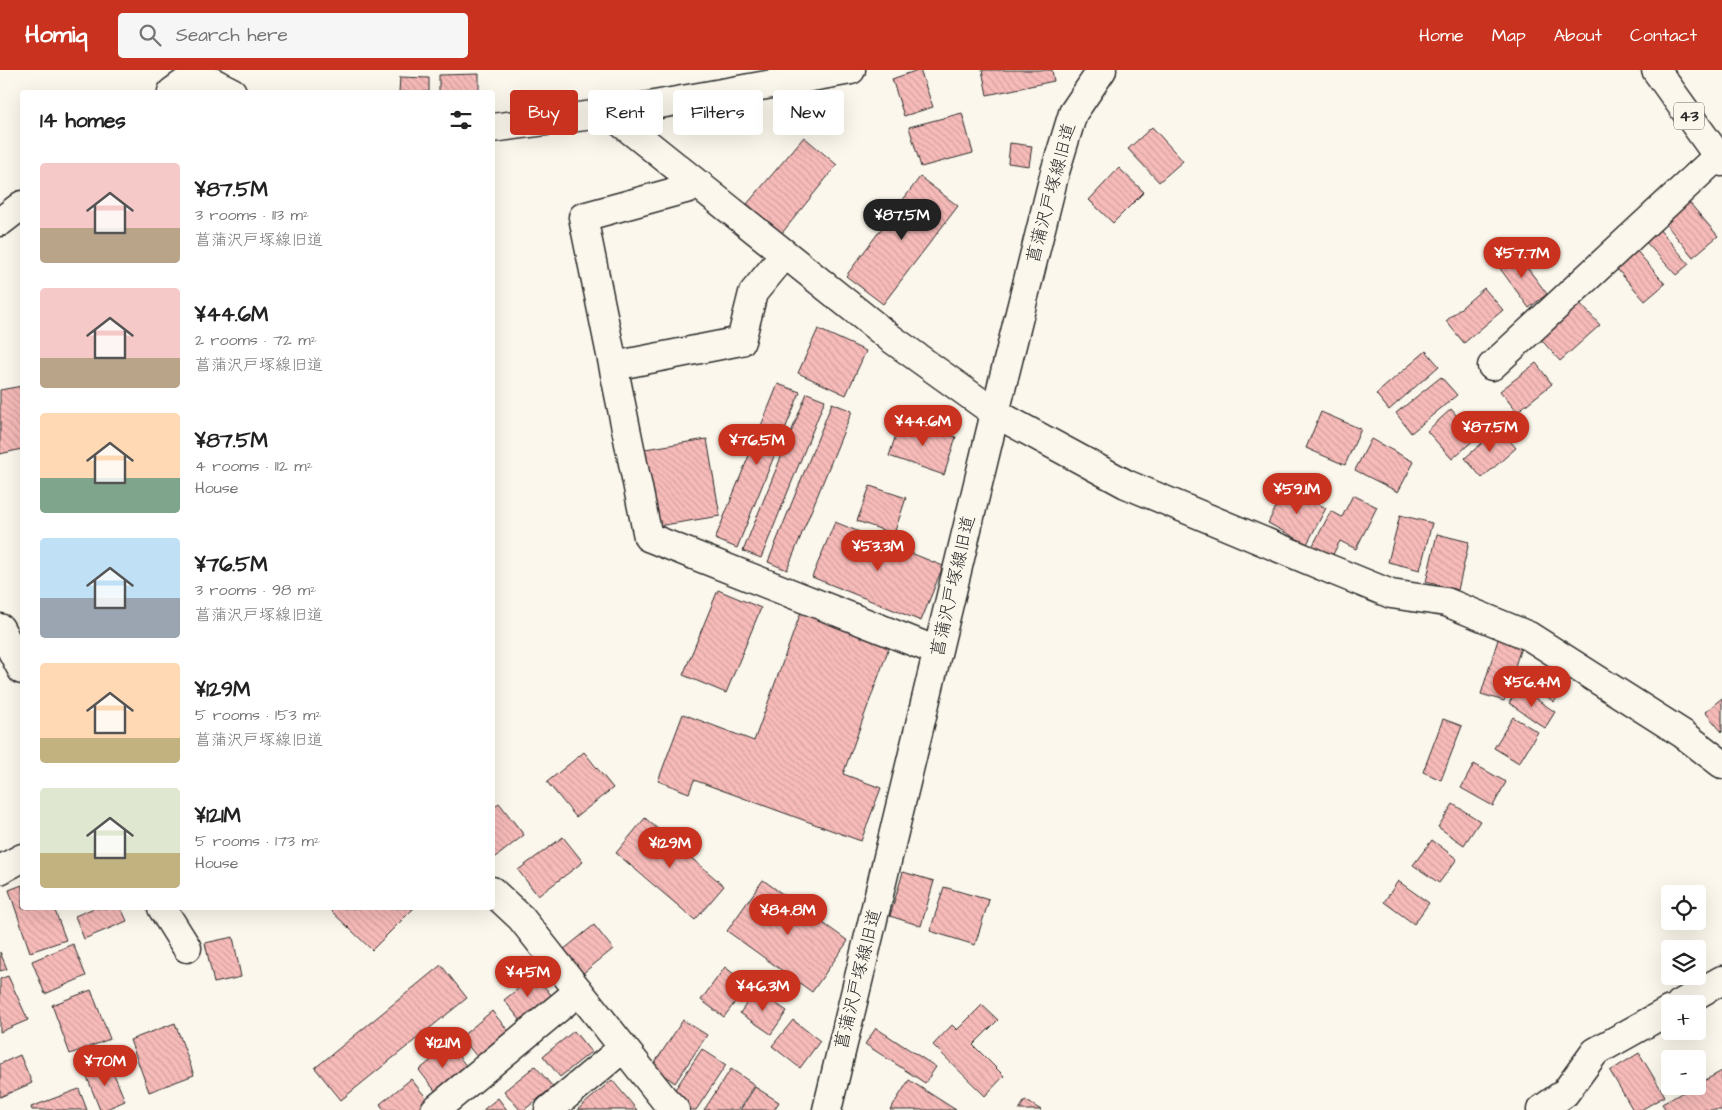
<!DOCTYPE html>
<meta charset="utf-8">
<style>
body{margin:0;font-family:"Architects Daughter","Klee One",sans-serif;background:#f6f6f6;color:#222;height:100vh;display:flex;flex-direction:column;font-size:19px;white-space:nowrap}
*{box-sizing:border-box;margin:0}
p{font-size:16px;color:#767676}
.icon{flex:none;width:28px;height:28px;fill:none;stroke:currentColor;stroke-width:2;stroke-linecap:round;stroke-linejoin:round}
.map{position:relative;flex:1;overflow:hidden}
.drawer{position:absolute;left:20px;top:20px;width:475px;height:820px;display:flex;flex-direction:column;background:#fff;border-radius:5px;box-shadow:0 5px 20px #0002}
.drawer>*{flex:none}
.top-card{position:absolute;left:510px;top:20px;width:475px;height:45px;display:flex;gap:10px}
.controls{position:absolute;left:1661px;top:815px;display:grid;gap:10px}
.controls a{display:grid;place-items:center;width:45px;height:45px;border-radius:5px;background:#fff;box-shadow:0 5px 20px #0002;font-size:25px}
.price{position:absolute;translate:-50% -42px;padding:0 11px;border-radius:18px;background:#c8321e;color:#fff;font-size:16px;line-height:32px;filter:drop-shadow(0 1px 2px #0008)}
.price::after{content:'';position:absolute;left:50%;top:30px;width:15px;height:11px;margin-left:-8px;background:inherit;clip-path:polygon(0 0,100% 0,50% 100%)}
.price.current{background:#222;color:#fff}
ul{padding:0;list-style:none}
li{display:flex;align-items:center;gap:15px;height:125px;padding:0 20px}
li span{display:grid;place-items:center;flex:none;width:140px;height:100px;border-radius:5px;color:#555}
li>.icon{margin-inline-start:auto}
span .icon{width:60px;height:60px;fill:#fffc;stroke-width:1}
li b{font-size:21px}
h2{display:flex;justify-content:space-between;align-items:center;height:60px;padding:0 20px;font-size:21px}
.chip{padding:0 18px;border-radius:5px;background:#fff;box-shadow:0 5px 20px #0002;font-size:18px;line-height:45px}
.chip.current{background:#c8321e;color:#fff}
header{display:flex;align-items:center;gap:30px;box-sizing:border-box;height:70px;padding:0 25px;background:#c8321e;color:#fff}
header strong{font-size:24px}
nav{display:flex;gap:28px;margin-inline-start:auto;font-size:18px}
.search{width:350px;height:45px;background:#f6f6f6;display:flex;align-items:center;gap:12px;box-sizing:border-box;padding:0 18px;border-radius:5px;color:#767676;font-size:19px}
.map>svg:first-child{display:block}
</style>
<header>
<strong>Homiq</strong>
<div class="search"><svg class="icon" aria-label="search" viewBox="0 0 24 24"><circle cx="10" cy="10" r="6"/><path d="M15 15l6 6"/></svg>Search here</div>
<nav><a>Home</a><a>Map</a><a>About</a><a>Contact</a></nav>
</header>
<div class="map">
<svg width="1722" height="1040" viewBox="0 0 1722 1040">
<defs>
<pattern id="building-back-hatch" width="6" height="6" patternUnits="userSpaceOnUse" patternTransform="scale(1.25)"><rect width="6" height="6" fill="#f7bbb9"/><path d="M-1 5l2 2M0 0l6 6M5-1l2 2" fill="none" stroke="#d4a19f"/></pattern>
</defs>
<rect width="100%" height="100%" fill="#fbf7ec"/>
<filter id="ink" filterUnits="userSpaceOnUse"><feTurbulence type="fractalNoise" baseFrequency=".02" numOctaves="2"/><feDisplacementMap in="SourceGraphic" scale="10" xChannelSelector="R" yChannelSelector="G"/><feConvolveMatrix kernelMatrix="1 2 1 2 8 2 1 2 1" color-interpolation-filters="sRGB"/></filter>
<g filter="url(#ink)">
<path fill="url(#building-back-hatch)" stroke="#2b2b2b" d="M918,0H920L933,37L904,46L892,9Z
M982,0H1052L1054,11L987,25Z
M479,4V22H439V5Z
M400,7L429,8V22H399Z
M962,43L973,83L921,97L909,57Z
M1152,57L1183,91L1159,112L1128,79Z
M804,67L837,95L782,163L747,134Z
M1010,73L1032,76L1029,96L1008,93Z
M1119,98L1144,122L1113,153L1089,130Z
M920,107L958,136L883,234L846,206Z
M1688,131L1718,166L1693,187L1664,152Z
M1658,158L1689,194L1676,205L1645,171Z
M1514,180L1547,224L1529,238L1496,193Z
M1636,180L1665,214L1645,231L1616,198Z
M1484,218L1503,240L1464,273L1446,251Z
M1577,230L1600,255L1560,291L1538,266Z
M818,259L866,281L846,325L798,303Z
M1426,281L1439,296L1389,340L1376,324Z
M1536,293L1552,314L1517,342L1500,321Z
M1441,307L1457,325L1411,363L1396,343Z
M778,314L800,322L737,478L715,469Z
M22,316V379L0,384V320Z
M807,323L825,330L761,488L743,481Z
M832,333L852,341L787,500L768,492Z
M1451,339L1476,368L1452,389L1427,361Z
M1321,342L1361,359L1345,395L1306,378Z
M901,349L956,367L944,405L889,386Z
M1499,358L1516,378L1482,408L1465,388Z
M707,369L720,446L658,456L645,379Z
M1371,369L1414,392L1398,422L1355,400Z
M870,416L906,428L894,464L857,451Z
M1286,417L1326,438L1307,474L1268,453Z
M1353,425L1377,437L1356,479L1340,471L1330,490L1311,479L1331,441L1342,447Z
M1400,445L1432,453L1420,500L1388,492Z
M835,452L943,496L921,551L812,507Z
M1437,464L1469,472L1458,520L1426,512Z
M718,520L761,538L726,623L683,605Z
M802,539L891,572L843,704L881,718L861,771L694,710L689,723L658,711L683,644L754,671Z
M1500,563L1523,571L1504,631L1481,624Z
M1549,597L1568,612L1554,632L1534,617Z
M1519,617L1555,642L1545,658L1509,633Z
M1722,628V662L1705,642Z
M1513,647L1538,662L1519,693L1494,678Z
M1443,649L1462,656L1441,710L1423,702Z
M584,682L613,718L576,747L547,712Z
M1474,694L1506,712L1493,736L1461,718Z
M499,733L524,765L492,790V738Z
M1453,734L1480,751L1464,775L1438,757Z
M645,748L724,816L695,850L616,783Z
M563,767L583,792L538,826L518,800Z
M1432,770L1457,789L1439,813L1413,795Z
M903,802L934,811L921,856L890,846Z
M763,810L848,871L812,922L727,861Z
M1398,811L1429,833L1414,854L1384,832Z
M22,815V838H54L66,870L30,882L9,820Z
M944,817L989,830L975,875L930,861Z
M94,838H121L127,851L84,869L75,846Z
M328,838H414L372,880Z
M594,855L613,879L582,904L563,880Z
M233,867L241,907L214,913L205,873Z
M73,874L86,906L45,924L32,891Z
M0,882L7,899L0,901Z
M441,895L467,928L341,1030L315,998Z
M725,897L748,915L724,947L701,930Z
M535,905L552,926L521,951L504,930Z
M8,906L28,950L0,962V909Z
M91,920L110,969L70,984L52,935Z
M756,920L787,941L771,964L740,943Z
M982,935L998,950L973,975L1004,1006L985,1026L933,975L952,955L957,960Z
M492,941L510,963L478,988L461,967Z
M683,950L707,965L675,1013L652,997Z
M793,950L820,971L800,998L772,976Z
M175,953L194,1005L149,1022L130,970Z
M876,958L936,997L925,1013L865,974Z
M574,961L591,982L560,1007L543,986Z
M450,975L467,997L436,1022L419,1000Z
M702,979L726,995L696,1040H691L670,1027Z
M1639,983L1665,1026L1641,1040H1633L1610,1001Z
M20,985L32,1013L0,1027V994Z
M109,992L125,1031L104,1040H100L85,1002Z
M535,996L553,1017L524,1040H520L504,1021Z
M731,999L755,1015L738,1040H704Z
M1722,1001V1040H1666L1662,1034L1694,1016H1698V1014Z
M411,1009L428,1030L416,1040H384L380,1034Z
M612,1010L637,1040H577Z
M909,1010L956,1040H890Z
M755,1017L779,1032L774,1040H740Z
M79,1019L87,1040H32L31,1037Z
M498,1028L507,1040H483Z
M1025,1030L1041,1040H1019Z"/>
<g fill="none" stroke-linecap="round" stroke-linejoin="round">
<defs>
<path id="street" d="M172,22L197,4L232,22
M609,43L889,267L995,343L1126,414L1332,500L1391,524L1446,532L1529,566L1683,664L1722,694
M492,58L609,43L851,0
M700,115L583,147L648,467L937,581
M0,152L22,135
M614,296L741,271L753,223L785,184
M1492,296L1718,86
M0,558L22,600
M0,800L22,788
M492,821L521,848L664,1029L675,1040
M162,838L187,878
M1680,934L1722,910
M435,1040L579,921
M549,1040L623,978
M1541,1040L1565,1023L1595,982L1670,940"/>
<path id="secondary" d="M827,1040L995,343L1055,102L1073,43L1102,0"/>
<path id="primary" d="M1656,0L1722,92"/>
</defs>
<use href="#street" stroke="#2b2b2b" stroke-width="31"/>
<use href="#secondary" stroke="#2b2b2b" stroke-width="31"/>
<use href="#primary" stroke="#2b2b2b" stroke-width="31"/>
<use href="#street" stroke="#fbf7ec" stroke-width="28"/>
<use href="#secondary" stroke="#fbf7ec" stroke-width="28"/>
<use href="#primary" stroke="#fbf7ec" stroke-width="28"/>
</g>
</g>
<g text-anchor="middle" dominant-baseline="central" stroke-width="4.5" stroke-linejoin="round" paint-order="stroke">
<rect fill="#fbf7ec" stroke="#696865" stroke-width="1" x="1674" y="32.5" width="30" height="27" rx="4"/>
<g font-size="16" font-weight="bold" fill="#2b2b2b">
<text x="1689" y="46">43</text>
</g>
<g font-size="18" fill="#2b2b2b" stroke="#fbf7ec">
<text transform="translate(1051 123) rotate(-75)">菖蒲沢戸塚線旧道</text>
<text transform="translate(953 516) rotate(-77)">菖蒲沢戸塚線旧道</text>
<text transform="translate(858 909) rotate(-76)">菖蒲沢戸塚線旧道</text>
</g>
</g>
</svg>
<div class="controls">
<a><svg class="icon" aria-label="locate" viewBox="0 0 24 24"><circle cx="12" cy="12" r="6"/><path d="M12 2v4M12 18v4M2 12h4M18 12h4"/></svg></a>
<a><svg class="icon" aria-label="layers" viewBox="0 0 24 24"><path d="M12 4l9 5-9 5-9-5zM3 14l9 5 9-5"/></svg></a>
<a>+</a>
<a>−</a>
</div>
<b class="price current" style="left:902px;top:171px">¥87.5M</b>
<b class="price" style="left:1522px;top:209px">¥57.7M</b>
<b class="price" style="left:923px;top:377px">¥44.6M</b>
<b class="price" style="left:1490px;top:383px">¥87.5M</b>
<b class="price" style="left:757px;top:396px">¥76.5M</b>
<b class="price" style="left:1297px;top:445px">¥59.1M</b>
<b class="price" style="left:878px;top:502px">¥53.3M</b>
<b class="price" style="left:1532px;top:638px">¥56.4M</b>
<b class="price" style="left:670px;top:799px">¥129M</b>
<b class="price" style="left:788px;top:866px">¥84.8M</b>
<b class="price" style="left:528px;top:928px">¥45M</b>
<b class="price" style="left:763px;top:942px">¥46.3M</b>
<b class="price" style="left:443px;top:999px">¥121M</b>
<b class="price" style="left:105px;top:1017px">¥70M</b>
<div class="top-card">
<a class="chip current">Buy</a>
<a class="chip">Rent</a>
<a class="chip">Filters</a>
<a class="chip">New</a>
</div>
<section class="drawer">
<h2>14 homes<svg class="icon" aria-label="filters" viewBox="0 0 24 24"><path d="M4 7h16M4 17h16"/><circle cx="9" cy="7" r="2"/><circle cx="15" cy="17" r="2"/></svg></h2>
<ul>
<li><span style="background:linear-gradient(#f6c9c9 65%,#b9a48a 0)"><svg class="icon" aria-label="home" viewBox="0 0 24 24"><path d="M3 11l9-7 9 7M6 9v11h12V9"/></svg></span><div><b>¥87.5M</b><p>3 rooms · 113 m²</p><p>菖蒲沢戸塚線旧道</p></div></li>
<li><span style="background:linear-gradient(#f6c9c9 70%,#b9a48a 0)"><svg class="icon" aria-label="home" viewBox="0 0 24 24"><path d="M3 11l9-7 9 7M6 9v11h12V9"/></svg></span><div><b>¥44.6M</b><p>2 rooms · 72 m²</p><p>菖蒲沢戸塚線旧道</p></div></li>
<li><span style="background:linear-gradient(#ffd9b3 65%,#7fa58c 0)"><svg class="icon" aria-label="home" viewBox="0 0 24 24"><path d="M3 11l9-7 9 7M6 9v11h12V9"/></svg></span><div><b>¥87.5M</b><p>4 rooms · 112 m²</p><p>House</p></div></li>
<li><span style="background:linear-gradient(#bfe0f5 60%,#9aa5b1 0)"><svg class="icon" aria-label="home" viewBox="0 0 24 24"><path d="M3 11l9-7 9 7M6 9v11h12V9"/></svg></span><div><b>¥76.5M</b><p>3 rooms · 98 m²</p><p>菖蒲沢戸塚線旧道</p></div></li>
<li><span style="background:linear-gradient(#ffd9b3 75%,#c2b280 0)"><svg class="icon" aria-label="home" viewBox="0 0 24 24"><path d="M3 11l9-7 9 7M6 9v11h12V9"/></svg></span><div><b>¥129M</b><p>5 rooms · 153 m²</p><p>菖蒲沢戸塚線旧道</p></div></li>
<li><span style="background:linear-gradient(#dfe7d0 65%,#c2b280 0)"><svg class="icon" aria-label="home" viewBox="0 0 24 24"><path d="M3 11l9-7 9 7M6 9v11h12V9"/></svg></span><div><b>¥121M</b><p>5 rooms · 173 m²</p><p>House</p></div></li>
</ul>
</section>
</div>
